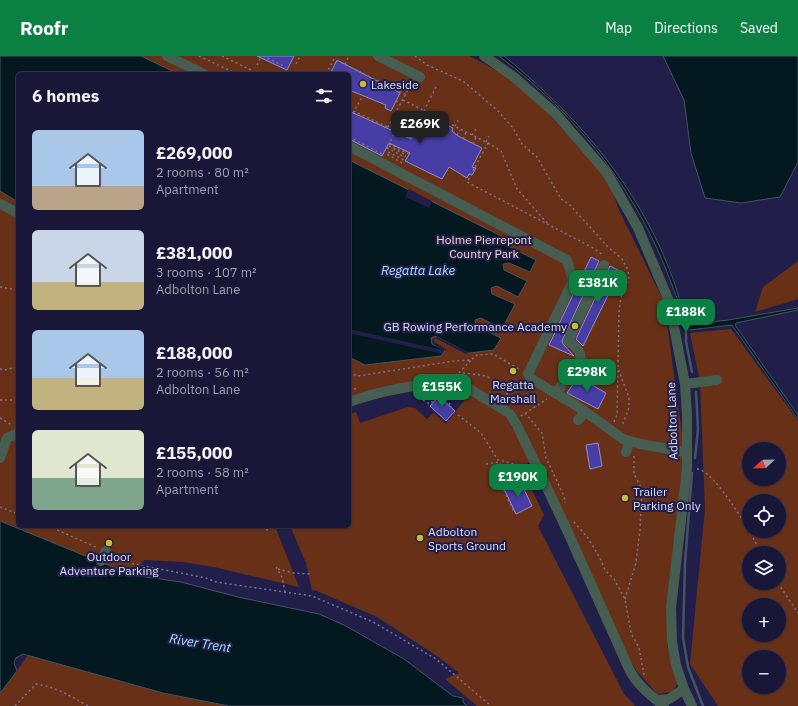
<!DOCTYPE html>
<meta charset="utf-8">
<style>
body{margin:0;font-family:"IBM Plex Sans",sans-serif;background:#22203f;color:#f1f3f6;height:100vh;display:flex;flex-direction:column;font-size:15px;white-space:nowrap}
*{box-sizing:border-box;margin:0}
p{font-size:13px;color:#9f9fad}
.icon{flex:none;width:22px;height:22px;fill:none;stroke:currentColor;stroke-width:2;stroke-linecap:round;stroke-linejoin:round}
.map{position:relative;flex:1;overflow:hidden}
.sheet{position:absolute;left:16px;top:16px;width:335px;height:456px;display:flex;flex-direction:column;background:#191737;border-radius:6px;box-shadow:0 1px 3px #0004,0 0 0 1px #373652}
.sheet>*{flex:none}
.needle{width:26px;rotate:248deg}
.tools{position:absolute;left:742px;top:386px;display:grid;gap:8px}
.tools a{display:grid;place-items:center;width:44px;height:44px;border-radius:50%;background:#191737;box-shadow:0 1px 3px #0004,0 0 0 1px #373652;font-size:20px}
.price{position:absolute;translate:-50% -34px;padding:0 9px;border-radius:8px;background:#0b8043;color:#fff;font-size:13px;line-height:26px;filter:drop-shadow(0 1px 2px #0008)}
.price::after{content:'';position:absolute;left:50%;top:24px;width:12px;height:9px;margin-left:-6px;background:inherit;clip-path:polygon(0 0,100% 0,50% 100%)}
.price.selected{background:#222;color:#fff}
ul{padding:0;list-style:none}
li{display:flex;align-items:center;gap:12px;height:100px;padding:0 16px}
li span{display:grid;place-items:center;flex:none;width:112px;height:80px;border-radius:6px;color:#555}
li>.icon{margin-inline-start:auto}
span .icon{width:48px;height:48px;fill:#fffc;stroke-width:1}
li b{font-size:17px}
h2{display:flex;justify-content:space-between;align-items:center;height:48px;padding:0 16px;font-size:17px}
header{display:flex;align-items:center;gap:24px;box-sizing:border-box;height:56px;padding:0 20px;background:#0b8043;color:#fff}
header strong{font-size:19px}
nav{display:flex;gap:22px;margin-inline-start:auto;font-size:14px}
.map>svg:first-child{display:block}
</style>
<header>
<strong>Roofr</strong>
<nav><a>Map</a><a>Directions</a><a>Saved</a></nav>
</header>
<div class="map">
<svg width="798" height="650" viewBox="0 0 798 650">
<rect width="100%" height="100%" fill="#211f49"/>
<path fill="#693018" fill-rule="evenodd" d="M0,0H470L524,30L609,126L619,154L664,246L682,378V434L669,526L667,589L677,628L673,636L657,638L636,614L624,595L520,363L513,361L455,323L349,342V18H18V470H275L299,531L214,511L183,506L144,504L132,519L0,468Z
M798,205V243L755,256L763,231Z
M731,273L798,365V650H718L690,608L705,453L700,326L690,277ZM749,393H779V423H749ZM749,445H779V475H749ZM749,497H779V527H749ZM749,549H779V579H749ZM749,601H779V631H749Z
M469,338L503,358L522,384L532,405L521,411L544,459L538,470L624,638L635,650H477L445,623L459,617L437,600L377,561L317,535L312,534L306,507L290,470H349V359L356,356L360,367L408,351L415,352L427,363L434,357L446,368Z
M28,599L163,637L229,650H0V638Z"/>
<path fill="#03181f" stroke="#445461" d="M0,0H141L178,18H18V146L0,135Z
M499,0H504C563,48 616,105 651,173C662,194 671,216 678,238C681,248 683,261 689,269L728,264L798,252V254L736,267L735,269L798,359V363L732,269L689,274L685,272C684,258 677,243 672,229C639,137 577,58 499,0Z
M663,0H798V106L780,141L741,147L705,142L691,97L684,44Z
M349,104L513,186L510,191L536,204L530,216L509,207L503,208L504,214L527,225L518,241L497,230L491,232L492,238L515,248L502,273L481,262L475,264L476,270L501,282L494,294L469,297L435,280L431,282L432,288L445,294L441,300L365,309L349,301Z
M0,465L132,519L181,526L238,541L319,558L346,570L404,603L453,640L463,642V646L467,650H229L163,637L23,598L16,602L14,607L17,615L0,637Z"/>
<path fill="#211f49" d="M409,133L432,145L429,152L405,141Z
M349,273L443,294L433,288L432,284L437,281L469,296L466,298L435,282L434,286L446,293V295L444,294L442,298L349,277Z"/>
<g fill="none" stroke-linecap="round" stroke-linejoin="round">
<path stroke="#445461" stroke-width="2.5" d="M686,273V286L692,316
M695,402L698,373L696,336
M692,417L685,507L683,582L688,611L703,650"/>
</g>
<path fill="#473da5" stroke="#8f92c5" d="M257,0H294L287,14Z
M337,4L400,37L391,55L385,52L386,49L349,34V18H330Z
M349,55L411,83L424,58L453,72L452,75L458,80L482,92L472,111L476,112L472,119L469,118L467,122L449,111L442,123L405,105L410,97L389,87L382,100L349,83Z
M591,201L599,205L562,285L563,288L574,300L549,289Z
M610,210L620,215L583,290L576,283Z
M578,321L606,337L598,353L567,337Z
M439,340L455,355L446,365L430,350Z
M598,387L602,410L590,413L586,389Z
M520,425L532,450L516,458L504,433Z"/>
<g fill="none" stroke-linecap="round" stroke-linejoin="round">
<path stroke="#757599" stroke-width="1.5" stroke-dasharray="2 3" stroke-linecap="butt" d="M199,0L237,18
M222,0L251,14L249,18
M263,0L286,11
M415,0L427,9L463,25L498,55L513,72L522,88L537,101L561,143L569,148L608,191L622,203L628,214L629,221L622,237L619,254L618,312L629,342V352L622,370
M296,8L300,0
M345,8L349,0
M257,9L261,0
M326,18L334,3L406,39
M403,44L488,87L467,126L593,192L603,199
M396,45L401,47
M349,53L388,71
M424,55L437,29
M353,57L362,41
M435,61L439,54
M455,70L458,64
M396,74L387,92L405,101
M398,76L402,70
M457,79L460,74
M472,79L476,73
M411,82L388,71L412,26
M463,83L466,76
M486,86L489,80
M488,87L501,95L517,133L548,168
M389,88L409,98
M473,88L476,81
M389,90L406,99L405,101
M402,107L387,98L388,96L404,104L405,102
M0,231L18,234
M0,313L4,314L18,311
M349,317L358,320L454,305L471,304L477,299L493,298L519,313
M459,317L471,304
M463,317L487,320L508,339L514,348
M349,332L356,333
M0,344H18
M423,344L430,348L439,338L452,350L450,351
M525,357L542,377L546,402L564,440L565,447
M458,359L481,377L498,404L515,408
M521,360L547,343
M0,362L12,369
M614,366L617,359L618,312
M486,408L499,406L510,428
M697,413C715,414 753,480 761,497
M514,426L503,432L514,456
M500,429L519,420L527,437
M0,451L18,458
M574,466L588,482L600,502L605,514L614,523L625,543L631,577L639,592L644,619
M48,470L98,492
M266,474L279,470
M114,499L129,507L206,522L216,526L312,540L373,566L436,603L491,650
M276,511L282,521L285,536
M278,513L293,517L310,518
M778,527L798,557
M625,543L636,507L640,473L642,433L634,418V400
M15,650L36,628C56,631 71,640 88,650"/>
<path stroke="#465d51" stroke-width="10" d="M167,0L204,18
M378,0L420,21
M484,0L514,21L555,57L607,117L638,172L669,245L685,328L687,358V412L671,552L672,585L676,609L684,633L692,650
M349,90L567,204L573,225L528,318L530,322L580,352L623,383L640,388L686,396
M0,148L18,157
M685,328L717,324
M556,338L565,324L581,309C581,296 579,292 568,285L604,209
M349,346C383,334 417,328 454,326H458L509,357L517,369L566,472L629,613C637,629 650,639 664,650
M578,364L585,356
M626,396L630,385
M0,402L7,382L18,377
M101,505L106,495
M657,644L669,643L684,633"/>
<path stroke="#757599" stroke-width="1.5" stroke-dasharray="2 3" stroke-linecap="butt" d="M349,81L382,98L387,92"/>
</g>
<g fill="#caba39" stroke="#211f49" stroke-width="1.5">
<circle cx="363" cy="28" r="4"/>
<circle cx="575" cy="270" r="4"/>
<circle cx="513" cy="315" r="4"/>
<circle cx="625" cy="442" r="4"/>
<circle cx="420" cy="482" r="4"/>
<circle cx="109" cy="487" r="4"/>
</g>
<g text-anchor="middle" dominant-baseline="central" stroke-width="4" stroke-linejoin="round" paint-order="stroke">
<g font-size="12" fill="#dddffb" stroke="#211f49" text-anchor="start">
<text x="371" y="28">Lakeside</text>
<text x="567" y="270" text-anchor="end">GB Rowing Performance Academy</text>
<text x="513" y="328" text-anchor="middle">Regatta<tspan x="513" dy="14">Marshall</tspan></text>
<text x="633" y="435">Trailer<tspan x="633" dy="14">Parking Only</tspan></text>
<text x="428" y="475">Adbolton<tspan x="428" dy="14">Sports Ground</tspan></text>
<text x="109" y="500" text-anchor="middle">Outdoor<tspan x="109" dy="14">Adventure Parking</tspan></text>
</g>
<g font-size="12" fill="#f6d7cb" stroke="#211f49">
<text x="484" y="183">Holme Pierrepont<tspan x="484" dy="14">Country Park</tspan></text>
</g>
<g font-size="12" fill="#dddffb" stroke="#211f49">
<text transform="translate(672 365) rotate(-92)">Adbolton Lane</text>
</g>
<g font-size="13" font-style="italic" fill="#9ee3fb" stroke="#211f49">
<text x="418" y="214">Regatta Lake</text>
<text transform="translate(200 587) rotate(9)">River Trent</text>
</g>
</g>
</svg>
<div class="tools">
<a><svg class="needle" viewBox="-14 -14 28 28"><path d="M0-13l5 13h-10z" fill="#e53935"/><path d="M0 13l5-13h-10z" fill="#9f9fad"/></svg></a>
<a><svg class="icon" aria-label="locate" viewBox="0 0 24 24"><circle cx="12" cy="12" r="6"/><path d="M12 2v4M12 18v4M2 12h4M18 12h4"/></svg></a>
<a><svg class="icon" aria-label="layers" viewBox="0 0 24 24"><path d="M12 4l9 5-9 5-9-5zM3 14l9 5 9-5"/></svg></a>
<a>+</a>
<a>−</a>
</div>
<b class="price selected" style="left:420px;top:89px">£269K</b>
<b class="price" style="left:598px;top:248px">£381K</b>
<b class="price" style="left:686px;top:277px">£188K</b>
<b class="price" style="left:587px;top:337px">£298K</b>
<b class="price" style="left:442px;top:352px">£155K</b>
<b class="price" style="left:518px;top:442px">£190K</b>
<section class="sheet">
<h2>6 homes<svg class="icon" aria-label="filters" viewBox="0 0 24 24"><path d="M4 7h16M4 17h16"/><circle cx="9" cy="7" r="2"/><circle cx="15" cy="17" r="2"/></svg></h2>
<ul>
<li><span style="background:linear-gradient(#a9c7e8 70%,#b9a48a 0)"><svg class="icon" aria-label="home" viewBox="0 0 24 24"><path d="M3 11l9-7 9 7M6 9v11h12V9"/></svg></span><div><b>£269,000</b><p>2 rooms · 80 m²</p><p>Apartment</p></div></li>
<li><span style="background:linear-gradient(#c9d6e8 65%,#c2b280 0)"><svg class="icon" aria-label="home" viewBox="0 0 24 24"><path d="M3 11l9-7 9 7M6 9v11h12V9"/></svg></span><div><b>£381,000</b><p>3 rooms · 107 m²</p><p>Adbolton Lane</p></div></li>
<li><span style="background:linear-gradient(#a9c7e8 60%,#c2b280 0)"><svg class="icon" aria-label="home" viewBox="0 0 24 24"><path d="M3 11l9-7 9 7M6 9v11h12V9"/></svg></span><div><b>£188,000</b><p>2 rooms · 56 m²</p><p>Adbolton Lane</p></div></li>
<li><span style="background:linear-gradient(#dfe7d0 60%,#7fa58c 0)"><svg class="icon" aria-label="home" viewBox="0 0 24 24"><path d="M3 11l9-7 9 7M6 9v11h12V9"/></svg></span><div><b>£155,000</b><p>2 rooms · 58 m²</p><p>Apartment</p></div></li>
</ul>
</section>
</div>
